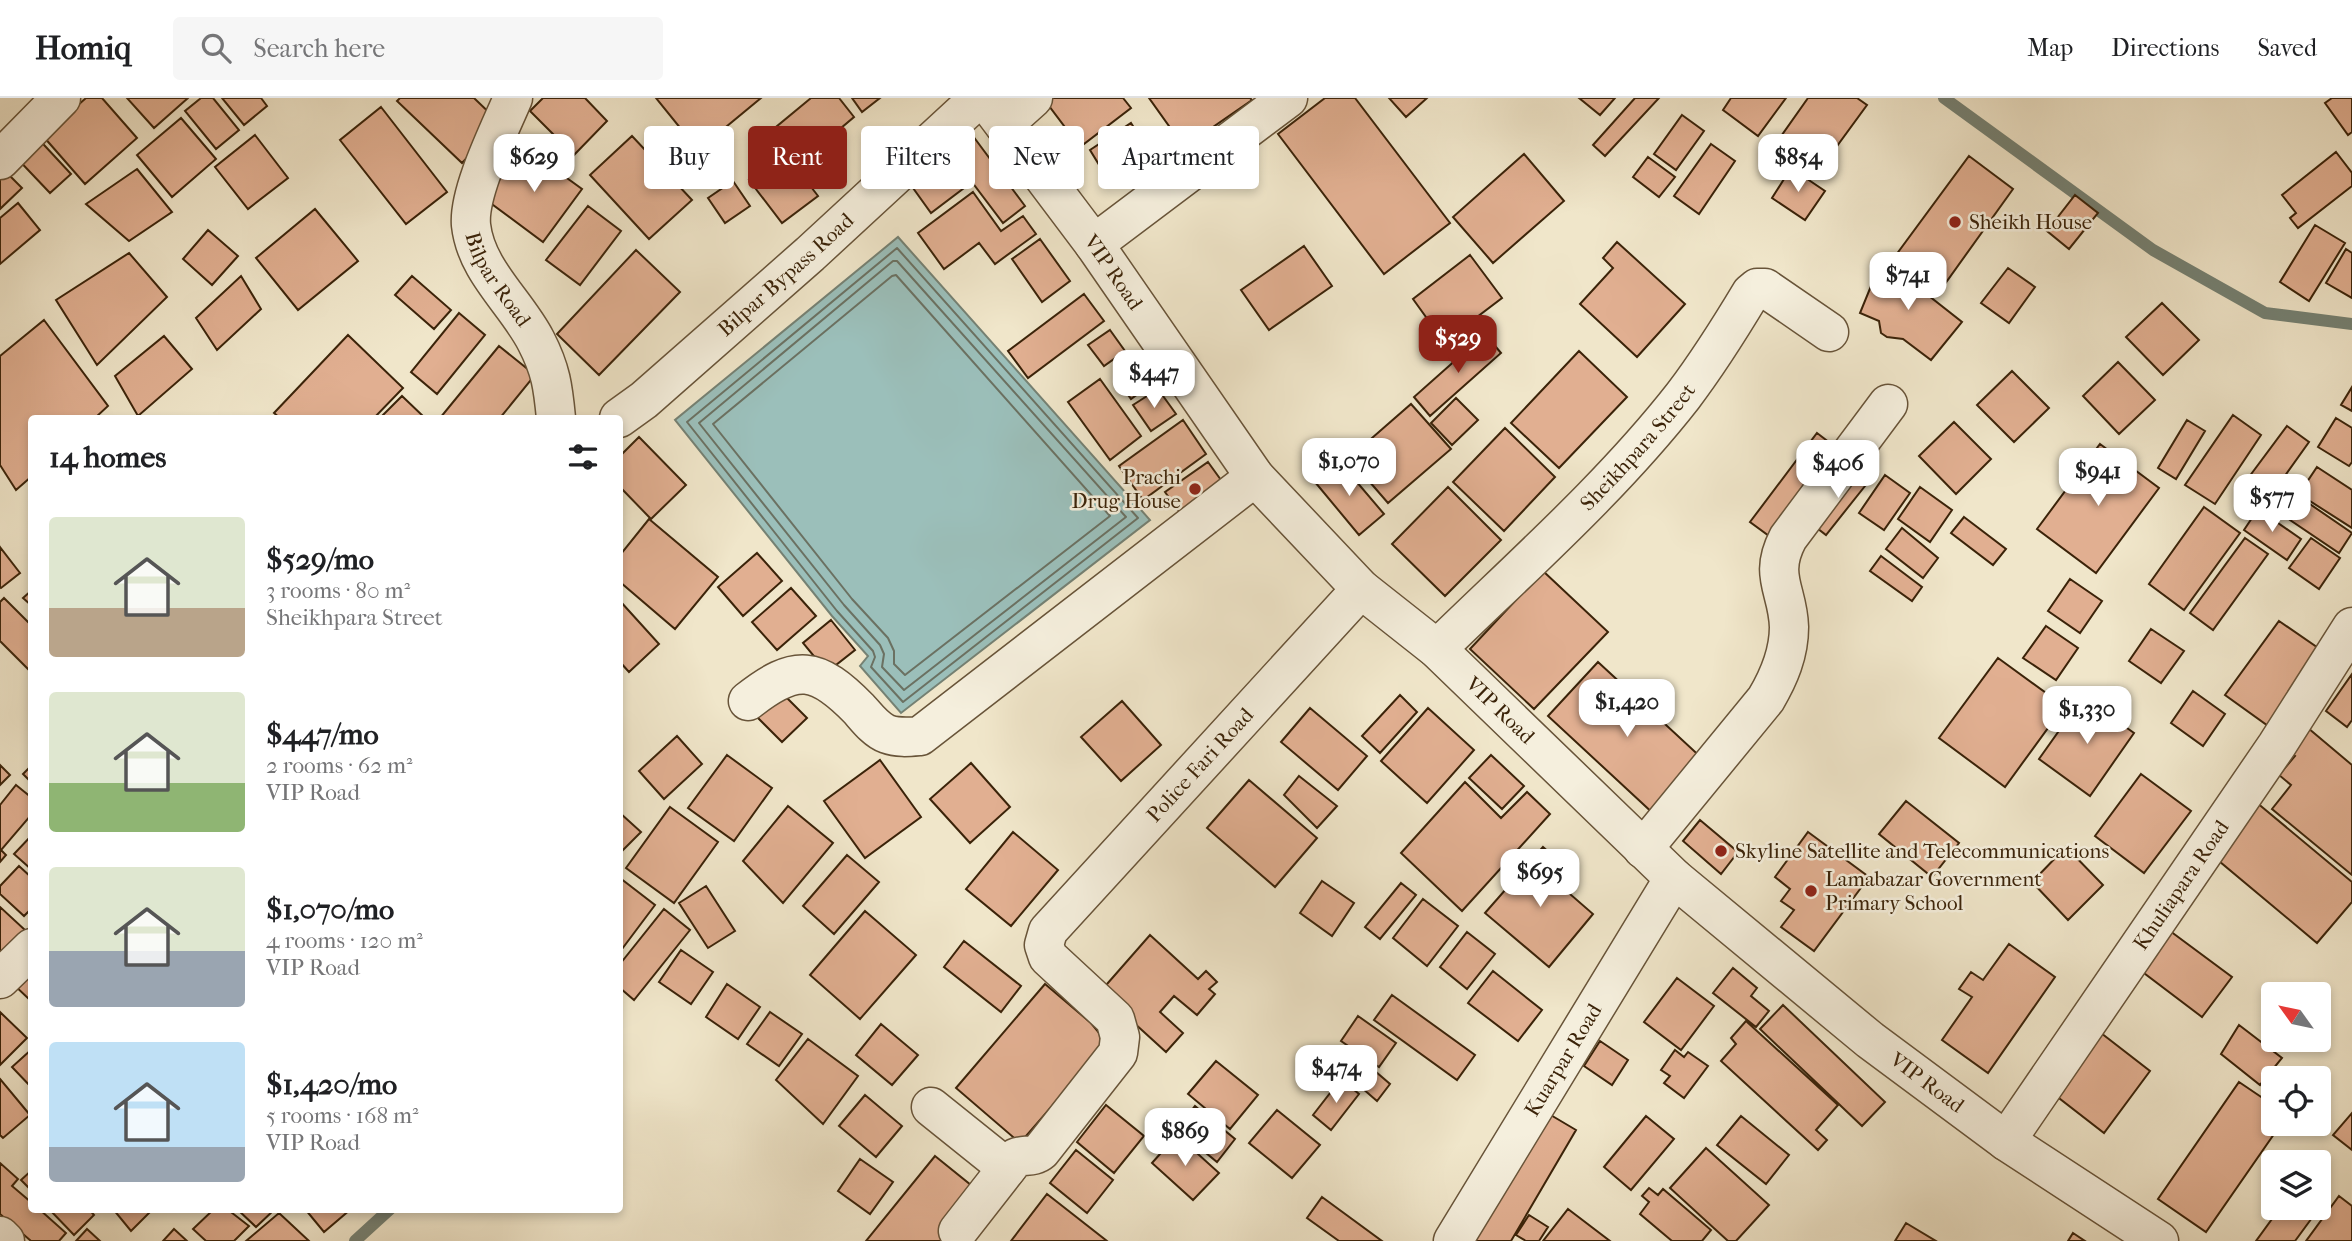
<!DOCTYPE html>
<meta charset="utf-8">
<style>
body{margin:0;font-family:"IM FELL French Canon",serif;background:#f6f6f6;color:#202124;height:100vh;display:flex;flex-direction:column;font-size:26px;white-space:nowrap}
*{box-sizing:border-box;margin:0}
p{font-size:23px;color:#757577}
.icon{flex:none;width:38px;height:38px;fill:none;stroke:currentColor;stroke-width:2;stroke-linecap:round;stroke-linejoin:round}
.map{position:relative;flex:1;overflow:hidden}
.sheet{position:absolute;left:28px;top:317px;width:595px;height:798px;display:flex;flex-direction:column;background:#fff;border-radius:7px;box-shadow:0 4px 10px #0003}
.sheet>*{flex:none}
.hud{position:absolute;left:644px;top:28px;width:665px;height:63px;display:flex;gap:14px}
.needle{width:46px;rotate:303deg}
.controls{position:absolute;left:2261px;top:884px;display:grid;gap:14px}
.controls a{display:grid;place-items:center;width:70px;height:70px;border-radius:7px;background:#fff;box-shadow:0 4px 10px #0003;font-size:35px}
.price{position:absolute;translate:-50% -60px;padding:0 16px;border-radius:14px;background:#fff;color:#222;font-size:23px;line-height:46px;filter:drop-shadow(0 2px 4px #0008)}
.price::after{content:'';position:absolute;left:50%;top:42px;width:21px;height:16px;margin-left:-10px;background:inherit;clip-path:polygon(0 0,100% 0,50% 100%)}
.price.active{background:#8f2418;color:#fff}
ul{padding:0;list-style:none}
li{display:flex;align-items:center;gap:21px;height:175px;padding:0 21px}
li span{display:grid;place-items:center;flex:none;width:196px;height:140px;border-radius:7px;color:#555}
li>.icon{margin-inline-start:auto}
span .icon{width:84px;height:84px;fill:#fffc;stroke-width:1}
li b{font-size:30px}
h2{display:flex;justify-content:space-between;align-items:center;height:84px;padding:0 21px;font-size:30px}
.chip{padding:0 24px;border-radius:7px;background:#fff;box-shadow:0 4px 10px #0003;font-size:24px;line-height:63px}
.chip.active{background:#8f2418;color:#fff}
header{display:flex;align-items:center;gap:42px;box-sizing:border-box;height:98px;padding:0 35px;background:#fff;border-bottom:2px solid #e0e0e0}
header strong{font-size:33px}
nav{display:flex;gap:38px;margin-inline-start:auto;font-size:24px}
.search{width:490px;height:63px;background:#f6f6f6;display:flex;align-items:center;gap:18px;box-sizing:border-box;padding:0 24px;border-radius:7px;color:#757577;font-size:26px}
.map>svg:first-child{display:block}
</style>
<header>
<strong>Homiq</strong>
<div class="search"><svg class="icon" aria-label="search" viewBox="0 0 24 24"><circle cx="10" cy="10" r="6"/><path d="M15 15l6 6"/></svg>Search here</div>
<nav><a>Map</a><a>Directions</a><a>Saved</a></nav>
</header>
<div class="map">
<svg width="2352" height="1143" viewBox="0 0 2352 1143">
<rect width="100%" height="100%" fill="#f0e6ca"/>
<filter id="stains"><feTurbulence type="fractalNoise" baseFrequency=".00286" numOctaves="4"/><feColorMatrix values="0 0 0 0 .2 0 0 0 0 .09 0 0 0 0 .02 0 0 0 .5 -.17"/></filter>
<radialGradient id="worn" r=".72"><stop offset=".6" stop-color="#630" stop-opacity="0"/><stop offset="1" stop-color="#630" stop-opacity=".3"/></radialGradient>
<path fill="#9bbfba" stroke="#758173" stroke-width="2" d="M898,139L1150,422L901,615L860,568L868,558L832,518L675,322Z"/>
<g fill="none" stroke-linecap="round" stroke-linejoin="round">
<path stroke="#6b7162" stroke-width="2" d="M897,150L1138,420L903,604L871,569L875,559L873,553L837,513L687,324Z
M897,163L1126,419L904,592L882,569L884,556L880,547L844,507L699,325L893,163Z
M896,177L1110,418L905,577L894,566V553L888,540L852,501L713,326L892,178Z"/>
<path stroke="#758173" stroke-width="12" d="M1944,0L2153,152L2265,215L2352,226
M355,1143L390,1111"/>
</g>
<path fill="#e1af91" stroke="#3b2309" stroke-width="2" d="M86,0H102L137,40L85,86L43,38Z
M127,0H188L154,30Z
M201,0H213L239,32L216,51L185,13Z
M222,0H261L267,8L244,27Z
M400,0H474L500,25L462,65L397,3Z
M543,0H585L607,23L574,57L530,13Z
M656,0H761L698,52Z
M811,0H839L854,19L803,62L776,29Z
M852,0H880L862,14Z
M1043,0H1123L1131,10L1080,49Z
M1149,0H1250L1252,2L1184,49Z
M1325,0H1355L1450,125L1384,176L1278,36Z
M1389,0H1427L1406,19Z
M1579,0H1615L1600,17Z
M1635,0H1659L1605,58L1593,47Z
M1731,0H1786L1758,38L1723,12Z
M1808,0H1857L1867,7L1818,74L1777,44Z
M2332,0H2352V34L2348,37L2325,5Z
M381,9L447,94L406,126L340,42Z
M1682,17L1704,33L1676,72L1654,56Z
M181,20L216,61L172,99L137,57Z
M1131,25L1151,56L1109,83L1090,52Z
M32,34L71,76L50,95L11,54Z
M970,34L1025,108L1003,125L947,51Z
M255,37L288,80L248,111L215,69Z
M632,38L692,102L649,141L590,77Z
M1711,46L1735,63L1699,116L1674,98Z
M524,49L582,91L543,144L485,101Z
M2336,54L2352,75V88L2298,130L2290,120L2296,115L2282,97Z
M785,55L818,98L782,125L749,82Z
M1524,56L1564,103L1493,165L1453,119Z
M940,58L964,90L931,115L908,83Z
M1969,58L2013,91L1942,190L1896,157Z
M1648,59L1675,79L1659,99L1633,79Z
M2,70L22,90L0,111V72Z
M1791,70L1825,93L1805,122L1772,100Z
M137,71L172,114L129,143L86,106Z
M733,83L750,108L725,125L708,100Z
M973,94L1001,133L1023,118L1036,136L995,166L979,145L944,171L918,135Z
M2075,97L2098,115L2069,151L2047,133Z
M18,105L40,132L0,166V120Z
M588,108L621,133L580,187L546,162Z
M315,111L358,163L298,212L256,160Z
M2315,127L2345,145L2309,203L2280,184Z
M208,132L238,158L212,187L183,161Z
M1040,141L1070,183L1042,204L1012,161Z
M1617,144L1685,206L1637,259L1580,206L1613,170L1603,160Z
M1304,148L1332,188L1269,232L1241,192Z
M2346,151L2352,155V200L2326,185Z
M636,152L680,194L599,277L557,236Z
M129,155L167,199L97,267L56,202Z
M1470,157L1502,200L1444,244L1413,201Z
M1882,161L1962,224L1931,262L1903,241L1887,239L1881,235L1879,223L1860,215Z
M2008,170L2035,189L2009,225L1981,205Z
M241,178L261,211L217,252L196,220Z
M412,178L451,212L434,231L395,197Z
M1084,196L1104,223L1028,280L1008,253Z
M2162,205L2199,242L2163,277L2126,239Z
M459,215L485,237L437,296L411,274Z
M44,222L108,308L95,320H32V378L16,392L0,367V258Z
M1110,232L1125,253L1104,268L1088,247Z
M1485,236L1501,255L1430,318L1414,299Z
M348,237L403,290L374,320H280L274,315Z
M164,238L192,271L138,318L115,278Z
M499,248L535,277L500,320H440Z
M1579,253L1627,299L1559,370L1511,325Z
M2118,264L2155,302L2119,336L2083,298Z
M1136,266L1150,287L1131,301L1117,281Z
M2012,273L2049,310L2014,344L1977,307Z
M1100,281L1141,338L1110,362L1068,304Z
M2352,289V313L2341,307Z
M1158,291L1176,316L1151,333L1133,307Z
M402,298L425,320H380Z
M1456,300L1478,322L1452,347L1431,325Z
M1411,306L1451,351L1388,405L1349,360Z
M2233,317L2261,337L2215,406L2185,387Z
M2336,320L2352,330V364L2349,368L2318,349Z
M1183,322L1206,356L1143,402L1119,368Z
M2187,322L2205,333L2176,381L2158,370Z
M1954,324L1991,361L1956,396L1919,358Z
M2287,328L2309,344L2272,396L2249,379Z
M1505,330L1555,379L1504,433L1453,384Z
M1817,335L1843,355L1776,443L1750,424Z
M639,339L686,387L651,421L620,389V358Z
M2100,346L2159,390L2096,475L2037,431Z
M1339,363L1384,416L1359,437L1315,384Z
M1208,364L1226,389L1183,419L1165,394Z
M1850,368L1869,383L1826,437L1808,423Z
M2317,369L2352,392V430L2299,396Z
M1885,377L1910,395L1884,432L1859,415Z
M1448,389L1501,442L1445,498L1392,446Z
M1920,389L1952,412L1930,444L1898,421Z
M2304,402L2352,435L2339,455L2290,422Z
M2204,409L2240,435L2184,512L2149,486Z
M2258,411L2301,441L2287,462L2244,432Z
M1964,419L2006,451L1993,467L1951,435Z
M649,421L718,479L675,531L620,484V457Z
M1902,430L1938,460L1923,480L1886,451Z
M2245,440L2268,456L2213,532L2190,515Z
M2311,440L2340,460L2319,491L2289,470Z
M0,449L20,475L1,490L0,489Z
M757,455L782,483L743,518L718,489Z
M1881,458L1922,489L1912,503L1870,473Z
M1543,473L1608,534L1534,611L1470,551Z
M2070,481L2102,503L2080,535L2048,513Z
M791,490L816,518L777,552L752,524Z
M32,492V508L23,500Z
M4,500L32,528V575L0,543V504Z
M620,503L659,546L629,574L620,564Z
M831,522L855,552L827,574L803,545Z
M2279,523L2324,554L2271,630L2225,597Z
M2046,528L2078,550L2056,582L2023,560Z
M2151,531L2184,553L2161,585L2129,563Z
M1998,560L2064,608L2005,689L1939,640Z
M1598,564L1706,664L1656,718L1548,618Z
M2352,576V622L2347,629L2326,613Z
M2193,593L2225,616L2203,648L2171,625Z
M781,594L807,620L782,644L756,618Z
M1400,597L1417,614L1380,655L1362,638Z
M2083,599L2134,635L2090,698L2039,661Z
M1122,603L1161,647L1121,683L1081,639Z
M1310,610L1367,658L1338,692L1281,644Z
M1428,610L1474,652L1427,705L1381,663Z
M2308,630L2352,667V777L2272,711L2291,687L2279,677L2295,658L2288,653Z
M677,638L702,666L664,701L639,673Z
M727,657L772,690L734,743L688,710Z
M1491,657L1524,688L1502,711L1469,680Z
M880,662L921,719L865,760L824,703Z
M971,665L1010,709L970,745L930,701Z
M0,667L10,677L0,687Z
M32,667V685L23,676Z
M2141,676L2191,713L2144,775L2095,738Z
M1299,678L1337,708L1317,730L1284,697Z
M1249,682L1317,740L1275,789L1207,730Z
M1465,684L1501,720L1527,694L1550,716L1462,813L1401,755Z
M16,687L32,700V716L1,752L6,757L0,764V707Z
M1906,703L1959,745L1932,779L1879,736Z
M2256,704L2352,784V804L2317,845L2213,758Z
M788,708L833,745L783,805L743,763Z
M670,709L718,744L674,805L626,770Z
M620,715L641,734L620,755Z
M1700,722L1738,754L1721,776L1683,743Z
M1013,734L1058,772L1011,828L966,791Z
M1808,734L1869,779L1814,853L1781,829L1794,812L1781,803L1790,791L1775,779Z
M32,737V772L14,756Z
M1543,749L1567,770L1555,783L1593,816L1549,869L1485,815Z
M2066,749L2103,787L2068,822L2032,784Z
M847,757L879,784L834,836L803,808Z
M19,768L32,780V810L24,818L0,796V788Z
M620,780L655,807L622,851L620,849Z
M1322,783L1354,805L1332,838L1300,815Z
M1401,785L1416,797L1380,841L1365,829Z
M706,788L735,833L708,850L679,805Z
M1423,801L1458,828L1427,868L1393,840Z
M0,809L25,832L0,859Z
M664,811L690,832L634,902L620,890V866Z
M865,813L916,857L860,921L810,877Z
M2166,830L2232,879L2202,919L2136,869Z
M1467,834L1495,856L1467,891L1440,869Z
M1150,837L1198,881L1206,873L1217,884L1209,891L1215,896L1197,917L1174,898L1160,914L1183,935L1166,954L1100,894Z
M964,843L1021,888L1001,914L944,869Z
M2009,846L2055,879L1988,975L1942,942L1972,899L1959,891L1971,874L1983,882Z
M681,852L713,874L691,906L659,884Z
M32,864V904L11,884Z
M1733,870L1757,890L1751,898L1769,913L1756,929L1713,895Z
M1493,873L1542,912L1518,943L1468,905Z
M1677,880L1714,908L1681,952L1644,924Z
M727,886L760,909L738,941L706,919Z
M1045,886L1091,925L1100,936L1101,952L1020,1045L956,990Z
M1392,897L1475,957L1457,982L1374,922Z
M1783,907L1885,1004L1862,1028L1760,931Z
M0,914L27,940L0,967Z
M770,914L802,936L779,968L747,946Z
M1358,918L1396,945L1379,969L1341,943Z
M1746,923L1838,1007L1816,1032L1827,1042L1818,1052L1721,963L1736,946L1731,940Z
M881,926L918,957L892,987L856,957Z
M2239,927L2282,960L2260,987L2221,956Z
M2101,935L2150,973L2104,1035L2055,997Z
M808,941L858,978L823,1026L776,982Z
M1600,943L1628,962L1612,987L1584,968Z
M32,951V990L12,969Z
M1675,952L1684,959L1688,954L1708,968L1684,1000L1664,985L1670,978L1661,972Z
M1361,961L1390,986L1377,1003L1347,977Z
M1216,963L1258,997L1230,1031L1188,996Z
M0,981L30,1017L3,1040L0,1037Z
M1341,981L1359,996L1331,1032L1313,1017Z
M2239,984L2273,1007V1026H2281L2206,1134L2158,1101Z
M865,997L902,1028L876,1059L839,1028Z
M1106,1007L1144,1038L1114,1075L1077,1044Z
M1195,1008L1235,1041L1217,1064L1177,1031Z
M1277,1012L1320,1047L1292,1080L1249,1045Z
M2352,1015V1052L2333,1037Z
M1549,1016L1576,1032L1511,1143H1475Z
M1646,1018L1674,1041L1631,1092L1604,1069Z
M1741,1018L1789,1057L1766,1086L1717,1047Z
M1177,1037L1219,1075L1193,1102L1152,1065Z
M1706,1050L1769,1107L1736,1143H1728L1670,1090Z
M1076,1052L1113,1082L1087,1115L1050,1085Z
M935,1058L982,1096L945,1143H866Z
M860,1061L893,1084L870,1116L838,1093Z
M0,1065L18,1081L12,1088L32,1105V1111H39L66,1135L59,1143H31L0,1116Z
M32,1072V1093L21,1082Z
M1649,1090L1658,1097L1663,1091L1711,1132L1702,1143H1672L1640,1116L1649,1104L1642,1098Z
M1047,1096L1107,1143H1011Z
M2339,1098L2352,1108V1143H2306Z
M1322,1099L1382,1143H1339L1307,1120Z
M2320,1109L2295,1143H2256L2280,1110Z
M49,1111H89L94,1117L74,1137Z
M113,1111H153L131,1133Z
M214,1111H227L249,1128L234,1143H206L193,1131Z
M237,1111H275L256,1129Z
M305,1111H351L324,1134Z
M1568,1111L1610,1143H1543Z
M279,1115L309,1143H246Z
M1529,1117L1548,1129L1539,1143H1526L1516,1137Z
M1906,1125L1936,1143H1895Z
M87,1131L100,1143H76Z
M174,1131L187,1143H163Z
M2073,1135L2085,1143H2068Z"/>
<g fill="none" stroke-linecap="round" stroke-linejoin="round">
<defs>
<g id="minor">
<path id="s1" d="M513,0C500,31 468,94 471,127C476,173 516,204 536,243C551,272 553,289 556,320"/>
<path id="s2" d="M984,0L1094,146L1255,379L1361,491L1437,551L1674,780L1870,942L2006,1043L2159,1143"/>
<path d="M1004,26L1033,0"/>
<path d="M0,62L61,0"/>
<path d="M1094,146L1288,0"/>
<path id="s3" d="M619,320L644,302L810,156L979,0"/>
<path id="s4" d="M1437,551C1521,469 1611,390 1683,298C1708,265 1730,230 1751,195L1757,190H1765L1829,234"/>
<path d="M748,603C796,565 817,568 859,611C867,620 876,632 887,636C898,640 908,639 920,638L1255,379"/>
<path d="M1643,751L1766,601C1779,579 1789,556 1789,529C1788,492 1768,478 1788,440L1888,306"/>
<path d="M0,881L32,850"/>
<path d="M931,1009L1007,1070"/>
<path id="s5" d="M2006,1043L2277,647L2352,529"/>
<path id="s6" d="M958,1133L1015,1060C1024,1056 1033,1060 1041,1053L1118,955L1120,939L1115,921L1048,859L1044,847L1048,833L1361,491"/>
<path d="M0,1138L5,1143"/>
<path id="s7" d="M1453,1143L1674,780"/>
</g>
</defs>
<use href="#minor" stroke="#685439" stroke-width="41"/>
<use href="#minor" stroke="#f5efdd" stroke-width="38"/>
</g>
<g fill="#8f2418" stroke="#f5efdd" stroke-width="2.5">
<circle cx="1955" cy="124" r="7"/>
<circle cx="1195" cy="391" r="7"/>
<circle cx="1721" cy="753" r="7"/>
<circle cx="1811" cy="793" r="7"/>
</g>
<g text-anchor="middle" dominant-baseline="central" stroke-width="5" stroke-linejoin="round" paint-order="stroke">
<g font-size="21" fill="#3b2309" stroke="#f5efdd" text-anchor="start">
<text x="1969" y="124">Sheikh House</text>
<text x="1181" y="379" text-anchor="end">Prachi<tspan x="1181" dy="24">Drug House</tspan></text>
<text x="1735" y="753">Skyline Satellite and Telecommunications</text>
<text x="1825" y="781">Lamabazar Government<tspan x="1825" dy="24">Primary School</tspan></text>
</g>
<g font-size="21" fill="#3b2309" stroke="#f5efdd">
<text stroke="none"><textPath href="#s2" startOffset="217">VIP Road</textPath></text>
<text stroke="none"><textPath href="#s3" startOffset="220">Bilpar Bypass Road</textPath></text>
<text stroke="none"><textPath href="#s1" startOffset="196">Bilpar Road</textPath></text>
<text stroke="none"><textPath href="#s4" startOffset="285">Sheikhpara Street</textPath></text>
<text stroke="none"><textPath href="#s2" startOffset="805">VIP Road</textPath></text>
<text stroke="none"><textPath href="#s6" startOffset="623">Police Fari Road</textPath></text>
<text stroke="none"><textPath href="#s5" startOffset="310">Khuliapara Road</textPath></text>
<text stroke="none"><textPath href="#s7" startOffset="212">Kuarpar Road</textPath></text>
<text stroke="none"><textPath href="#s2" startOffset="1372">VIP Road</textPath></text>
</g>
</g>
<rect width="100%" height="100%" filter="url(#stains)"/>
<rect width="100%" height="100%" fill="url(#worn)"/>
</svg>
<div class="controls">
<a><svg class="needle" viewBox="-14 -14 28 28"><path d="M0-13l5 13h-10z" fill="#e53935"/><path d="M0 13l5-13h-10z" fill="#757577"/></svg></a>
<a><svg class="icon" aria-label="locate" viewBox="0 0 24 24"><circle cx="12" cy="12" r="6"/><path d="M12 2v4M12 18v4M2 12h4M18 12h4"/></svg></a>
<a><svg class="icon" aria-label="layers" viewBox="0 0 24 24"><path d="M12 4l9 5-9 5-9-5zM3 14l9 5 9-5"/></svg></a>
</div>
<b class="price" style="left:534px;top:96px">$629</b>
<b class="price" style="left:1798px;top:96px">$854</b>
<b class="price" style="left:1908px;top:214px">$741</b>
<b class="price active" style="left:1458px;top:277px">$529</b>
<b class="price" style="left:1154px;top:312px">$447</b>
<b class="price" style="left:1349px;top:400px">$1,070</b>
<b class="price" style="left:1838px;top:402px">$406</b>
<b class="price" style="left:2098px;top:410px">$941</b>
<b class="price" style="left:2272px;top:436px">$577</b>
<b class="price" style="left:1627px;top:641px">$1,420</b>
<b class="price" style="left:2087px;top:648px">$1,330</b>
<b class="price" style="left:1540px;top:811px">$695</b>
<b class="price" style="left:1336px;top:1007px">$474</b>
<b class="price" style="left:1185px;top:1070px">$869</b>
<div class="hud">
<a class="chip">Buy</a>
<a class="chip active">Rent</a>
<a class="chip">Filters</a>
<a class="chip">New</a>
<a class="chip">Apartment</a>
</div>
<section class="sheet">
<h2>14 homes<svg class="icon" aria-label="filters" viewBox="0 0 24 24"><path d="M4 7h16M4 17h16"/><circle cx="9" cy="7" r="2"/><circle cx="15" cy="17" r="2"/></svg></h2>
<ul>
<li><span style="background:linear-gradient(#dfe7d0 65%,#b9a48a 0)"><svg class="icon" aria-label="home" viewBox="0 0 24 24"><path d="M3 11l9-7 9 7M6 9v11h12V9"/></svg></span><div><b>$529/mo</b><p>3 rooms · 80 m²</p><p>Sheikhpara Street</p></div></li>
<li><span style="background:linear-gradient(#dfe7d0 65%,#8fb573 0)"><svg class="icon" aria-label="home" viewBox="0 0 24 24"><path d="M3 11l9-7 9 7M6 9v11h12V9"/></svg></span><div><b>$447/mo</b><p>2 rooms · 62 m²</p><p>VIP Road</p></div></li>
<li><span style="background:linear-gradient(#dfe7d0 60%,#9aa5b1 0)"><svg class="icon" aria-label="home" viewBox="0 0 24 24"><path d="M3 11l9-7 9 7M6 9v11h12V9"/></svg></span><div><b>$1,070/mo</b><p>4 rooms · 120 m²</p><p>VIP Road</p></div></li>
<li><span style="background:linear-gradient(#bfe0f5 75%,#9aa5b1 0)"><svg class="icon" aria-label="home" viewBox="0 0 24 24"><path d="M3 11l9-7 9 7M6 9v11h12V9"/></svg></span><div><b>$1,420/mo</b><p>5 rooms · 168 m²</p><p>VIP Road</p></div></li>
</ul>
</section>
</div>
